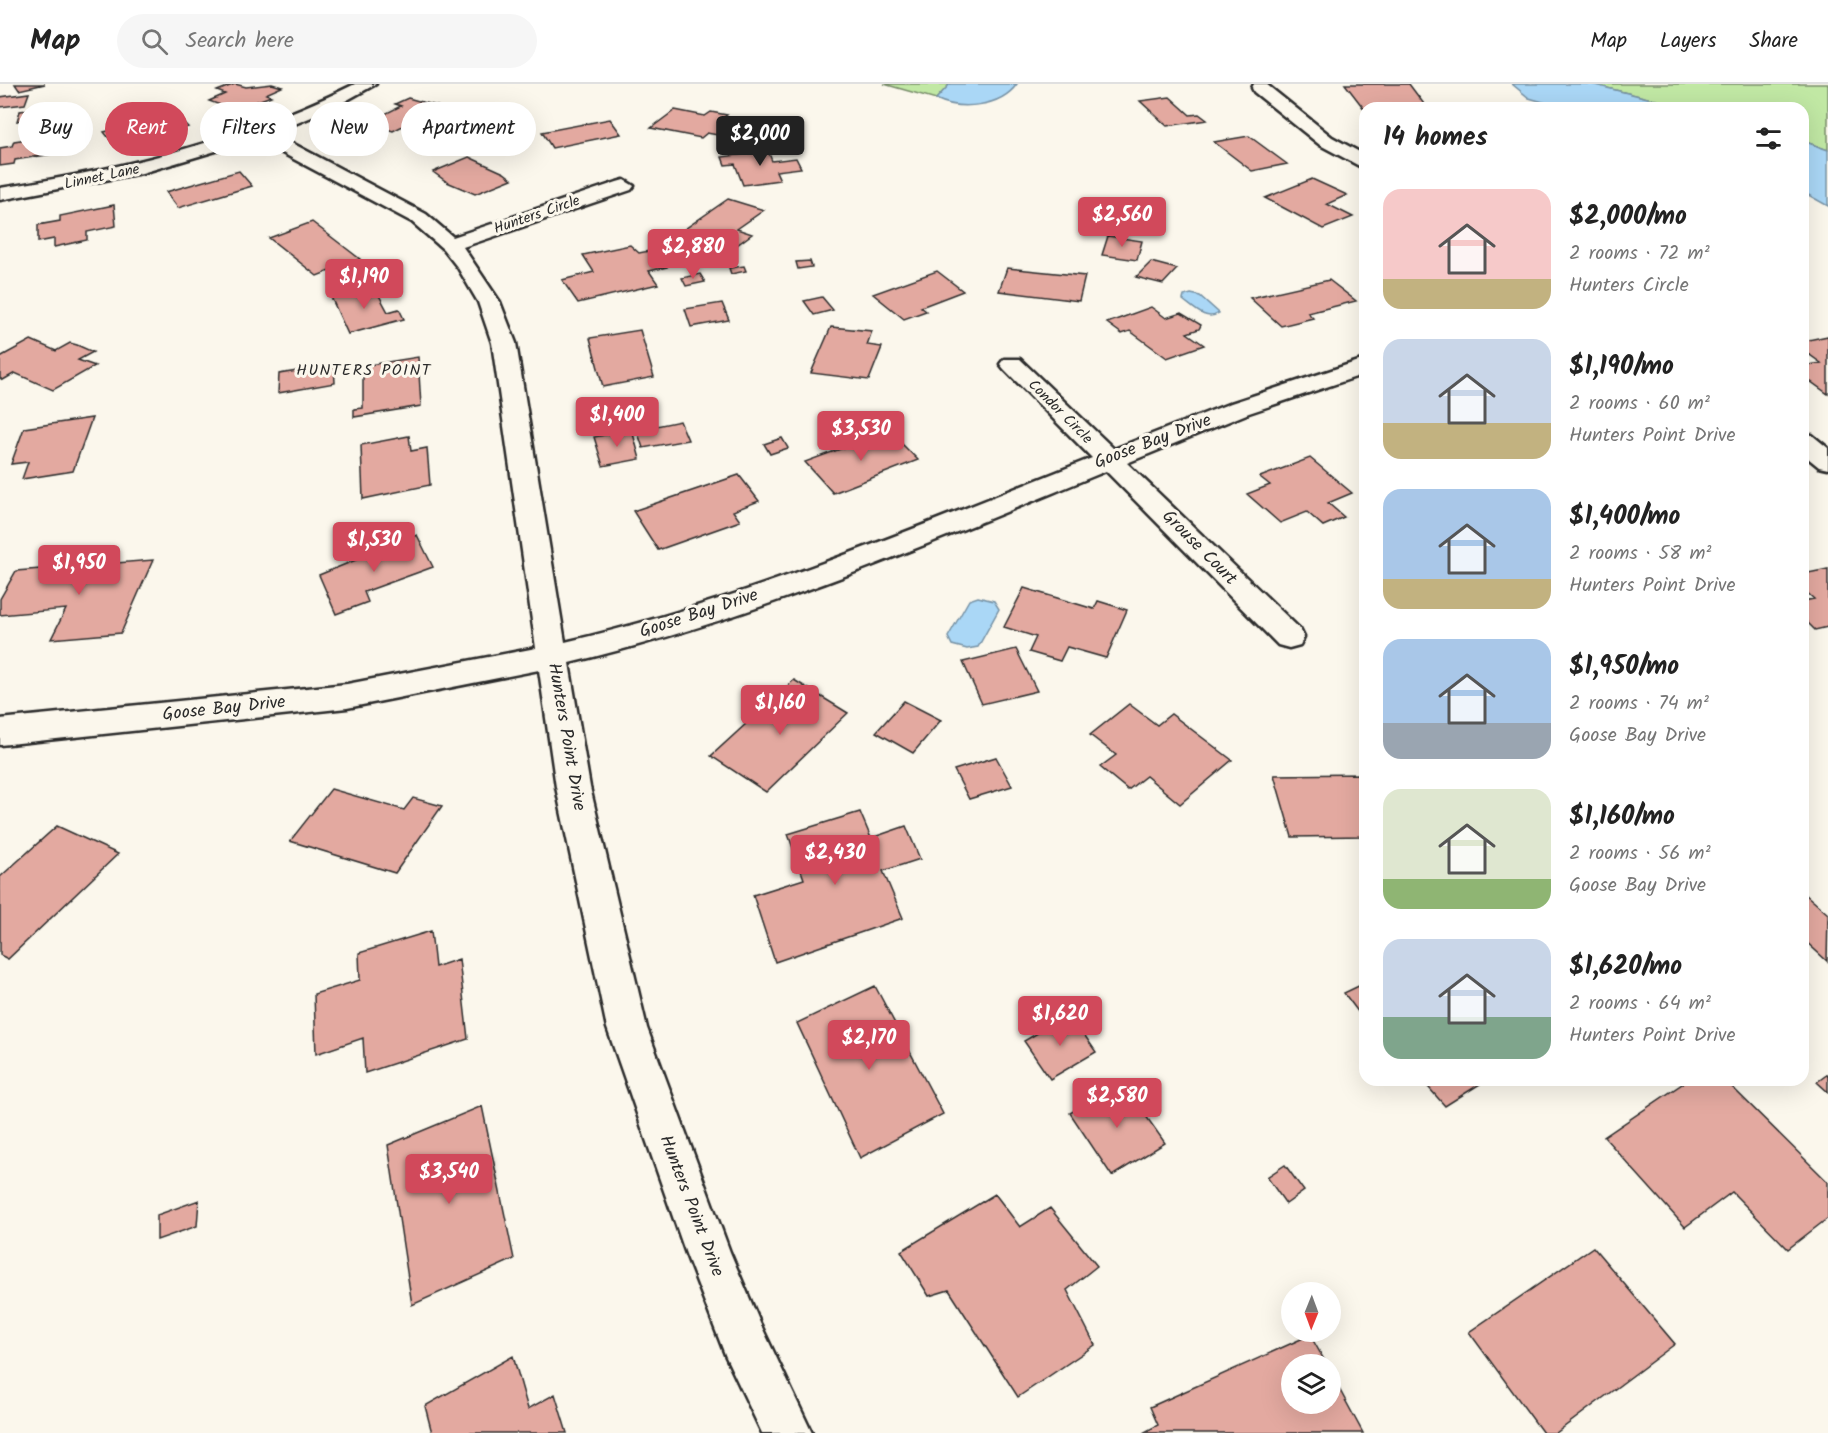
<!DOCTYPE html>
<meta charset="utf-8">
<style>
body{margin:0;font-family:Kalam,sans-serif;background:#f6f6f6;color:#222;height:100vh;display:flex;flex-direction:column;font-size:22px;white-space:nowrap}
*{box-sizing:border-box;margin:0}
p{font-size:20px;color:#767676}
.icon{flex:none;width:33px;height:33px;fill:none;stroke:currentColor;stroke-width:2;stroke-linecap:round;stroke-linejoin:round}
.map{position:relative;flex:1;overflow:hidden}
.sheet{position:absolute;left:1359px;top:18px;width:450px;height:984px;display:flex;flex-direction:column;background:#fff;border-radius:18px;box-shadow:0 6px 24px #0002}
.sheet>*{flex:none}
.hud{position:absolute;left:18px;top:18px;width:570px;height:54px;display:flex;gap:12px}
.needle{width:39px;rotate:181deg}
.fabs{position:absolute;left:1281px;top:1198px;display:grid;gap:12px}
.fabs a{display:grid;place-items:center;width:60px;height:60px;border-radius:50%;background:#fff;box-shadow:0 6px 24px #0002;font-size:30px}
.price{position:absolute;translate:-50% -51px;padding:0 14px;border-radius:6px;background:#d1495b;color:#fff;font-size:20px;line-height:39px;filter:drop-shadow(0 2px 3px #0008)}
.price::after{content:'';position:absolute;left:50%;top:36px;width:18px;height:14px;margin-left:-9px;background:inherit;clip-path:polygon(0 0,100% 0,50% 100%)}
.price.selected{background:#222;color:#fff}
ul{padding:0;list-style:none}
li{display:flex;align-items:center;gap:18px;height:150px;padding:0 24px}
li span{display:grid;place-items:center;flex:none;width:168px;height:120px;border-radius:18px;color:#555}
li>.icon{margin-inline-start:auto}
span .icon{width:72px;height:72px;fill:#fffc;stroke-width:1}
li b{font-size:26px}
h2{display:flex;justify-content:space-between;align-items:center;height:72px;padding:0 24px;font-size:26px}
.pill{padding:0 21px;border-radius:27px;background:#fff;box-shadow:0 6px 24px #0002;font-size:21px;line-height:54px}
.pill.selected{background:#d1495b;color:#fff}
header{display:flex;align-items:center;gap:36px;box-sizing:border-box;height:84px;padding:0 30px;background:#fff;border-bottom:2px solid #e0e0e0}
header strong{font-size:28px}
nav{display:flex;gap:33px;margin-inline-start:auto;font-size:21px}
.search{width:420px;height:54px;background:#f6f6f6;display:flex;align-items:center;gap:15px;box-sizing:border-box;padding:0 21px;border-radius:33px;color:#767676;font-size:22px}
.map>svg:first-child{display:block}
</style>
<header>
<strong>Map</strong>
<div class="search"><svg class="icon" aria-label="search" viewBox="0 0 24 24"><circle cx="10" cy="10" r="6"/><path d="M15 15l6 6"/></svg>Search here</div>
<nav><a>Map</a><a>Layers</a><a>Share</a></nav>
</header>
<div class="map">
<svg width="1828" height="1349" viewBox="0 0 1828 1349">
<rect width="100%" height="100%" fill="#fbf7ec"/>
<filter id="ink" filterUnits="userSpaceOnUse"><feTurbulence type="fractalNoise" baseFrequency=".0167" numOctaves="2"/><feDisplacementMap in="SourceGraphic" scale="12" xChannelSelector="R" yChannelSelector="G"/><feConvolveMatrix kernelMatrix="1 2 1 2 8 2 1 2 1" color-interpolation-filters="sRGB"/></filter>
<g filter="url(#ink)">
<path fill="#c1e8a4" stroke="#768a68" stroke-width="1.5" d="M884,0H950L936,15Z
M1591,0H1828V66L1803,57V24H1688Z"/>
<path fill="#aad7f6" stroke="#7792a5" stroke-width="1.5" d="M950,0H1017C1001,23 960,27 936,15Z
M1512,0H1591L1688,24H1564L1529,14Z
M1803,57L1828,66V122L1803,108Z
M1191,210L1200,212L1219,229C1206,238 1194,224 1183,216L1184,212Z
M978,513L994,517L999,525L978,563L967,565L952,561L948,553L969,516Z"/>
<path fill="#e3a9a0" stroke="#2b2b2b" stroke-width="1.5" d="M15,0H45L19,6Z
M235,0L246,3L272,0L282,3L266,10L271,12L234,26L209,17L225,10L217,7Z
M1345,0H1409L1427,24L1365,26Z
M29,9L25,20L0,23V13Z
M1170,13L1190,31L1199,30L1207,36L1167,42L1140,17Z
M408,14L440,23L393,47L367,39L401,22L395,20Z
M44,24L41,33L17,37L20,27Z
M675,26L705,32L711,28L727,31L722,35L739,39L723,52L707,49L701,54L651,44Z
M175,30L188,43L115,62L104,48Z
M610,35L621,50L552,64L542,48Z
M1249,52L1287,80L1252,87L1214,58Z
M42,53L41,58L60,55L58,69L15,76L14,80L0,82V64L12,62L14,57Z
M768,67L772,77L796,74L801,84L776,87L780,96L743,101L735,80L725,81L722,73Z
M469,73L504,89L512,95L475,110L447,98L433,88Z
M239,87L252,102L178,124L166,108Z
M1312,95L1347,111L1327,120L1353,133L1323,145L1265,114Z
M728,115L764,126L737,145L752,150L737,161L682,147Z
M114,121L116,142L87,148V156L54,163V155L38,158V141L60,137V132Z
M312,138L360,175L317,192L269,154Z
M1113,140L1129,143L1127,149L1111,147Z
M1108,152L1142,157L1137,176L1102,171Z
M630,161L639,169L654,166L667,183L649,187L658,200L578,219L562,196L594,188L583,171Z
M810,177L812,183L798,185L796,178Z
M1151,178L1177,185L1163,200L1136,193Z
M744,182L746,187L731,190L729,184Z
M1007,184L1085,192L1079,217L999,207Z
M937,187L963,207L921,223L926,227L904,235L873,210Z
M700,190L705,198L686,202L682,194Z
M1329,196L1356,217L1308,229L1313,234L1281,242L1250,214Z
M374,202L388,228L399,225L404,235L348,250L331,213Z
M822,213L833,226L814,231L804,217Z
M722,219L729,236L691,243L685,225Z
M1151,223L1166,234L1181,229L1201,241L1199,245L1187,249L1204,261L1167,274L1130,247L1122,250L1107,239Z
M831,243L872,247L867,261L882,263L869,296L811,289Z
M640,246L654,293L603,303L590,254Z
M1828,252V310L1803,292V282L1821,279L1803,266V257Z
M31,256L56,267L70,259L77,261L93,268L78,276L95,282L53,306L15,289L3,296L0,294V273Z
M418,273L421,322L354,333V325L363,324V282Z
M334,281L335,299L278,309L279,290Z
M92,334L73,387L22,395L28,378L11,380L24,344Z
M680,337L688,356L643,364L637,346Z
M632,346L640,375L603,382L594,353Z
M889,347L918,376L833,409L805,378Z
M409,352L411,367L427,364L430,401L363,415L361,361Z
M782,354L788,364L770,370L764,360Z
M1310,374L1352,409L1328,419L1344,433L1323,442L1307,428L1280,439L1247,410L1270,401L1260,393Z
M739,391L759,417L733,427L740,437L658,466L633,427Z
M417,451L433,483L364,508L368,518L336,530L319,491Z
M153,476L121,549L51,555L66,525L0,531V515L16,487Z
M1828,485V543L1815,546L1803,534V517L1814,515L1803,505V490Z
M1024,504L1094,525L1098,517L1127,526L1106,574L1067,563L1060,577L1029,568L1036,553L1004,543Z
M1016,565L1037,607L982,620L963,578Z
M794,596L848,629L766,708L711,672Z
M904,617L941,636L913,669L876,648Z
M1129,620L1157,641L1171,630L1232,676L1180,720L1146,692L1128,706L1100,683L1116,671L1090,651Z
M996,673L1012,702L969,715L954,686Z
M1365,690V752L1292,753L1274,691Z
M331,705L404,726L413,714L442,722L395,789L290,757Z
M860,728L871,754L906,742L920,775L883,787L903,834L775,878L753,811L804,795L788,750Z
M57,742L118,770L8,875L0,871V793Z
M1805,810L1828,830L1827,877L1803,855Z
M431,847L435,883L459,875L468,955L365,989L363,954L316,970L314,910L360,896L359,869Z
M1365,899V937L1344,909Z
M875,902L943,1030L860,1074L797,939Z
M1070,930L1096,968L1050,995L1024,957Z
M1828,990V1008L1817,998Z
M1422,996H1477L1480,1000L1445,1022Z
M1688,996H1725L1828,1098V1134L1788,1165L1732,1108L1685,1143L1604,1053Z
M1122,998L1165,1059L1112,1092L1070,1029Z
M482,1022L514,1175L412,1221L388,1061Z
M1285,1081L1304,1107L1286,1120L1267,1093Z
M995,1110L1020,1143L1050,1124L1097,1182L1067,1206L1095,1261L1018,1313L949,1206L929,1212L901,1167Z
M199,1116L197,1142L157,1156V1131Z
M1593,1163L1675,1260L1556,1349H1543L1469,1248Z
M1310,1251L1327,1281H1292V1320H1330V1288L1363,1349H1143L1158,1341L1150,1323Z
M513,1272L528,1325L555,1310L567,1349H432L425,1322Z"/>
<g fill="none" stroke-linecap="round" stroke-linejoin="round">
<defs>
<path id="minor" d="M355,0H376L331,25L273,49L426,130L453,153L617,98L624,96L634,102L631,106L463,163L500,218L516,259L565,558C747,516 919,442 1092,374L1004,285L1000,280L1004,275H1020L1114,365L1231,319L1365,275V290L1249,329L1127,379L1300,545L1304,553L1300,561L1289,564L1278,561L1106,387C930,459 754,535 569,579L590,703L647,944L730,1168L760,1239L812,1349H762L726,1273L686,1170L607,944L556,703L539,586L347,624L0,661V635L347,600L536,564L492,259L478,218L458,184L443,165L412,138L256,55L142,89L0,116V104C124,85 242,56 355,0Z
M1254,0H1266L1332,53L1365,71V85L1320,61L1254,8L1252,4Z
M1803,349L1812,351L1828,364V385L1819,383L1803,370Z"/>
</defs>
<use href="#minor" stroke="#2b2b2b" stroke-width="5"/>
<use href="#minor" fill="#fbf7ec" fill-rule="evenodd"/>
</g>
</g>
<g text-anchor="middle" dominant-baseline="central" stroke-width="6" stroke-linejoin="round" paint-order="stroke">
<g font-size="15" fill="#2b2b2b" stroke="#fbf7ec">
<text transform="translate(102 93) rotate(-12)">Linnet Lane</text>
<text transform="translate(537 131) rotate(-19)">Hunters Circle</text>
<text transform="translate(1060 328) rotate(45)">Condor Circle</text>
</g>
<g font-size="16" letter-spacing="1.5" fill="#2b2b2b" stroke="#fbf7ec">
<text x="364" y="286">HUNTERS POINT</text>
</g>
<g font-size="18" fill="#2b2b2b" stroke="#fbf7ec">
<text transform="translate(1153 358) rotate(-21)">Goose Bay Drive</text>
<text transform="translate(1199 464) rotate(45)">Grouse Court</text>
<text transform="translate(699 530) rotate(-18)">Goose Bay Drive</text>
<text transform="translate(224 625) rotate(-6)">Goose Bay Drive</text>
<text transform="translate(566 653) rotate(80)">Hunters Point Drive</text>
<text transform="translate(691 1122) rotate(69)">Hunters Point Drive</text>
</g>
</g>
</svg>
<div class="fabs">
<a><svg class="needle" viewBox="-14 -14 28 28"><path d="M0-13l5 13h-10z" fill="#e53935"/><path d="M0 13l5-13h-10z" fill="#767676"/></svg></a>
<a><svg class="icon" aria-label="layers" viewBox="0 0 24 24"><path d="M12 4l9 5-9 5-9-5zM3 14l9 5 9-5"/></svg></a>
</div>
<b class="price selected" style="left:760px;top:83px">$2,000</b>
<b class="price" style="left:1122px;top:164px">$2,560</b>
<b class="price" style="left:693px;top:196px">$2,880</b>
<b class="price" style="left:364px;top:226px">$1,190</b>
<b class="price" style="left:617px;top:364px">$1,400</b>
<b class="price" style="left:861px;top:378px">$3,530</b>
<b class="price" style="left:374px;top:489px">$1,530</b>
<b class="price" style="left:79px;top:512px">$1,950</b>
<b class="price" style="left:780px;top:652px">$1,160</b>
<b class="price" style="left:835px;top:802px">$2,430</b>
<b class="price" style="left:1060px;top:963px">$1,620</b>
<b class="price" style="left:869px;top:987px">$2,170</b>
<b class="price" style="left:1117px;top:1045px">$2,580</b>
<b class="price" style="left:449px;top:1121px">$3,540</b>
<div class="hud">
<a class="pill">Buy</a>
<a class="pill selected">Rent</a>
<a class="pill">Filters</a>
<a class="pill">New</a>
<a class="pill">Apartment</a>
</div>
<section class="sheet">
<h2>14 homes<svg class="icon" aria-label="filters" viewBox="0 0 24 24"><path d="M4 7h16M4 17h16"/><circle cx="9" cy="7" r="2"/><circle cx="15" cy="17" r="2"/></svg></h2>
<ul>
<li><span style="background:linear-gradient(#f6c9c9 75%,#c2b280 0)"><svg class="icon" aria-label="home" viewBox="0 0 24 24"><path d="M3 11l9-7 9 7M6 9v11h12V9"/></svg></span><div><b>$2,000/mo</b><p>2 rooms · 72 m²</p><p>Hunters Circle</p></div></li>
<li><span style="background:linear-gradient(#c9d6e8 70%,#c2b280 0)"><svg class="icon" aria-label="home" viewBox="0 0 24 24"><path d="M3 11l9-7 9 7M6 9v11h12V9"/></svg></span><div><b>$1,190/mo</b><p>2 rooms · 60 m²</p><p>Hunters Point Drive</p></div></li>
<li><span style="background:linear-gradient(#a9c7e8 75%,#c2b280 0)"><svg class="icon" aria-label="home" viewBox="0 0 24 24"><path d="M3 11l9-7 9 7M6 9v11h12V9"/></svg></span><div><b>$1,400/mo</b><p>2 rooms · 58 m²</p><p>Hunters Point Drive</p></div></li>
<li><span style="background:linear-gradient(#a9c7e8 70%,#9aa5b1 0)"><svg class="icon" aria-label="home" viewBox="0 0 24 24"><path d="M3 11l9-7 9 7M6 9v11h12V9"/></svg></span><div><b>$1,950/mo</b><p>2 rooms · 74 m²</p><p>Goose Bay Drive</p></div></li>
<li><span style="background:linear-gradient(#dfe7d0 75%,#8fb573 0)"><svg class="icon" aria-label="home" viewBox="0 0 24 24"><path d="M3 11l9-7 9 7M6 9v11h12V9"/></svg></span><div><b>$1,160/mo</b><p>2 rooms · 56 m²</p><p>Goose Bay Drive</p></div></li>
<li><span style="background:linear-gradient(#c9d6e8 65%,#7fa58c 0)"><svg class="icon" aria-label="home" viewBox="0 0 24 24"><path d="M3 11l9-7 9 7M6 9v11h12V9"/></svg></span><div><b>$1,620/mo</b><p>2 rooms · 64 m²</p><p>Hunters Point Drive</p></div></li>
</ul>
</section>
</div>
